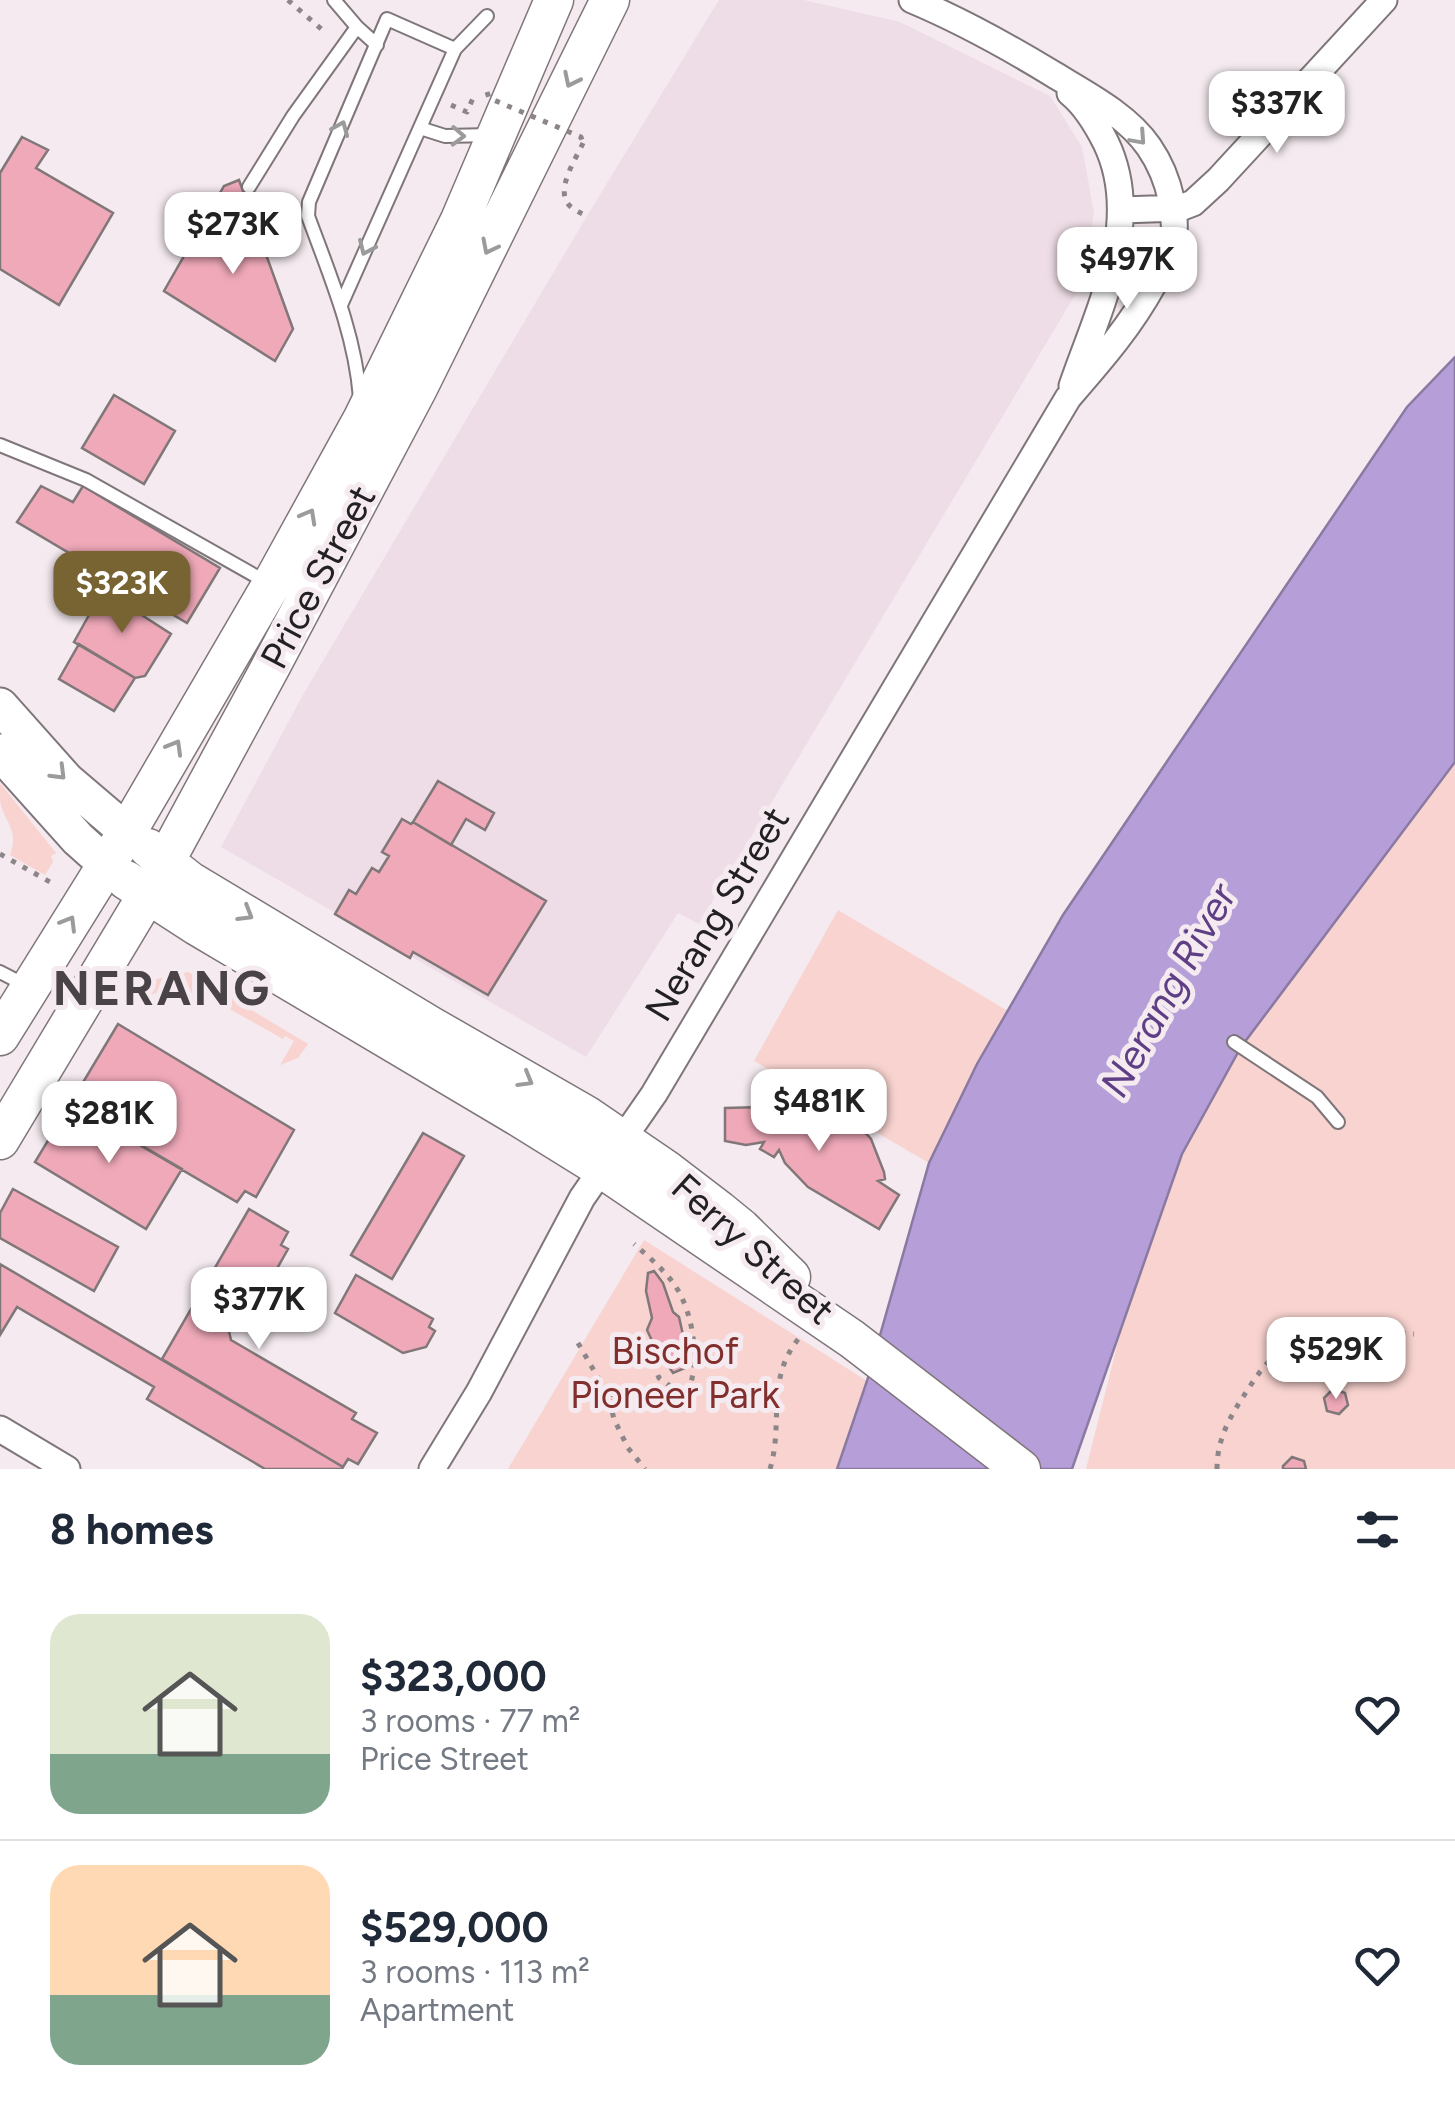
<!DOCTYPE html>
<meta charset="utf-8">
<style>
body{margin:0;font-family:Figtree,sans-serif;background:#f6f6f7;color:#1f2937;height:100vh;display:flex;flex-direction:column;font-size:38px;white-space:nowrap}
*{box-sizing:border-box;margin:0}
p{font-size:32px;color:#747a83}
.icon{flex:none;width:55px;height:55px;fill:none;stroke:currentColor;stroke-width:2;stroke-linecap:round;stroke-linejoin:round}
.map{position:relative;height:1469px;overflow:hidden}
.sheet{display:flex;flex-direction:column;background:#fff;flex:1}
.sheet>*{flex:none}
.price{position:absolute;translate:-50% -85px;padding:0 22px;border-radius:20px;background:#fff;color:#222;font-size:32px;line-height:65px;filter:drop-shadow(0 2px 5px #0008)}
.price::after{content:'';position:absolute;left:50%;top:60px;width:30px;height:22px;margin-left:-15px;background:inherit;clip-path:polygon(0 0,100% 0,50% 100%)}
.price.selected{background:#786433;color:#fff}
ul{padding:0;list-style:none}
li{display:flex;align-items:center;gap:30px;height:250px;padding:0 50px}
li+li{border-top:2px solid #e0e1e3}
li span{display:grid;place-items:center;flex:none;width:280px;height:200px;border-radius:30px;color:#555}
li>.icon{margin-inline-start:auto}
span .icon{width:120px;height:120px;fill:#fffc;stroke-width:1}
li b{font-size:42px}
h2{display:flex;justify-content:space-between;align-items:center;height:120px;padding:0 50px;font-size:42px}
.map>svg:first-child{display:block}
</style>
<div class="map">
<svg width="1455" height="1469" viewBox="0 0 1455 1469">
<rect width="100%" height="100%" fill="#f4eaef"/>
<path fill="#eedde6" d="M719,0H804L900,22L1050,96L1082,147L1094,213L1081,285L699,924L678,913L586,1057L221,847L304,693L587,216Z"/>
<path fill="#f8d3cf" d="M1455,762V1469H1086L1121,1330L1182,1155L1241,1047Z
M0,783L56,853L51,856L53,862L45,875L10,855C20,828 3,822 0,800C0,795 0,789 0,783Z
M838,910L1008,1011L977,1064L929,1163L754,1061Z
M188,972L308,1044L298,1058L280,1065L294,1041L285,1036L283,1039L194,989L184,1006L158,993L125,999L135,984Z
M644,1240L867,1381L837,1469H508Z"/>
<path fill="#b69fd8" stroke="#8a79a1" stroke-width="2.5" d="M1455,357V762L1241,1047L1182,1154L1072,1469H837L867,1381L929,1163L977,1064L1063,915L1407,407Z"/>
<path fill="#f0a9b9" stroke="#807779" stroke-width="2.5" d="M22,137L48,150L36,168L113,213L59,305L0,269V173Z
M239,180L293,329L275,361L164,291L224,186Z
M114,395L175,431L144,484L82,448Z
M41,486L73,502L83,486L220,568L187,623L17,522Z
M103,590L171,634L145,676L135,678L74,642Z
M79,644L135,678L114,711L59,679Z
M438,781L494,813L485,830L466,819L451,845L413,822Z
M402,819L411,824L413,822L546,901L488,995L413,952L410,958L335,914L349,890L356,894L372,868L379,872L389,856L382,852Z
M118,1024L294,1130L256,1197L245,1191L237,1202L70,1104Z
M764,1097L786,1110L802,1108L822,1109L841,1115L862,1129L871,1139L884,1172L885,1179L878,1181L899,1195L879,1229L808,1187L785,1163L779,1150L774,1157L760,1149L764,1142L746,1145L725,1141V1108L764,1107Z
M70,1104L182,1169L146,1229L35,1162Z
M423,1133L464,1156L392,1279L351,1255Z
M13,1189L118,1247L94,1291L0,1238V1213Z
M249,1209L288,1232L281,1245L288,1249L264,1292L253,1285L228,1327L231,1340L356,1413L352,1419L377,1433L358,1464L348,1459L343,1467L162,1359Z
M0,1264L343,1467L342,1469H265L147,1399L154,1387L17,1307L0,1335Z
M654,1271L663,1283L673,1312L679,1317L683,1335L680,1344L685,1368L673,1373L654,1345L647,1330L652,1318L646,1291L648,1273Z
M356,1275L433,1319L429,1327L435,1331L426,1347L403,1353L335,1313Z
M1333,1389L1345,1393L1348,1405L1339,1414L1327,1411L1324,1398Z
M1292,1457L1304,1461L1306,1469H1283V1466Z"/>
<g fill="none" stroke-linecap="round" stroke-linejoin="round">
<defs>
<path id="service" d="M334,0L357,27L377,45
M420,128L445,136L491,135
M249,187L293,116L357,27
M341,305L455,49L487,16
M360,398C355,334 330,276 308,216L309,202L387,19L455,49
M0,445L86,480L268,583
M0,972L29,987
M1234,1042L1317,1097L1338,1122"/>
<path id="minor" d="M1070,93C1086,106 1097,125 1106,143C1144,222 1098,310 1072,386
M1122,210L1180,208L1193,203L1218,180L1384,0
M0,1429L67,1469
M432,1469L479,1392L582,1198L654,1094L1068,398C1101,360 1130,327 1154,283C1159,274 1166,265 1169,256C1182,223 1169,176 1149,147C1127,115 1086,94 1053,74C1007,46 962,21 912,0"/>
<path id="secondary" d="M0,706L66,780L127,832
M0,752L78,839L106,864"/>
<path id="primary" d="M148,848L190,881L431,1026L586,1115L668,1171L719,1210L741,1228L791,1277
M126,880L197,926L517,1116L601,1168L852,1339L1021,1469
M0,1036L127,832L271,585L362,420L460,220L554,0
M0,1140L147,895L270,668L418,388L610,0"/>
</defs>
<use href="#service" stroke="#7f767b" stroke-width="16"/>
<use href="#minor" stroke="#7f767b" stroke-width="29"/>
<use href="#secondary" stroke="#7f767b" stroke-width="39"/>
<use href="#primary" stroke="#7f767b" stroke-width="41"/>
<path stroke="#8c8689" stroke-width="5" stroke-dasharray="5 8" stroke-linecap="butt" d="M288,0L327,34
M451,105L467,112L473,98
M583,143C576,159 553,192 571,207C576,211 581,213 587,216
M0,854L50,882
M578,1343L608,1395L614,1419L628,1448L645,1469
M653,1363L659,1378L686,1398
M608,1395C623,1392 635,1390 649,1396C660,1400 668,1406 680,1407C703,1376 696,1315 674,1284C663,1269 648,1256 634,1244
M770,1469C784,1423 765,1380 799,1338
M1217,1469C1217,1441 1228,1420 1243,1397C1252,1383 1263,1365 1277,1354C1311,1328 1373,1332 1414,1334"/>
<use href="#service" stroke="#fff" stroke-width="12"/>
<use href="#minor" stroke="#fff" stroke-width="25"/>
<use href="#secondary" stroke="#fff" stroke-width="35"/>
<use href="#primary" stroke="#fff" stroke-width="38"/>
<path stroke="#8c8689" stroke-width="5" stroke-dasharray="5 8" stroke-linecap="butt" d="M487,92L489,98L581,137L583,143"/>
</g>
<defs><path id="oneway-chevron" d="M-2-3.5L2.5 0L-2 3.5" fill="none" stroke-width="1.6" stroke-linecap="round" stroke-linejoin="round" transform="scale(2.5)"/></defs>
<g stroke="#9c9b9c">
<use href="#oneway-chevron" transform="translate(571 80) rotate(116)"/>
<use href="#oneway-chevron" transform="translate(341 128) rotate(-67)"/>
<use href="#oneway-chevron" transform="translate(458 136) rotate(2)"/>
<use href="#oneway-chevron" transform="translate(1139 138) rotate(48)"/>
<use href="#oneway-chevron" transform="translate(489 247) rotate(117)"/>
<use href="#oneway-chevron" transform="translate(366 248) rotate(114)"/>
<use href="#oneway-chevron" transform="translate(309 516) rotate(-61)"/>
<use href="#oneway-chevron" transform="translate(175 747) rotate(-60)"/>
<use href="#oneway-chevron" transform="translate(59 773) rotate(45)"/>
<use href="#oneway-chevron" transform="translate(246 914) rotate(31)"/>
<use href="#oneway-chevron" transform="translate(69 923) rotate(-59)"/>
<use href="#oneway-chevron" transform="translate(526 1080) rotate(30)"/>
</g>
<g text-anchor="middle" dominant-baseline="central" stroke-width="10" stroke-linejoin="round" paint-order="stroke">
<g font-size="38" fill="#232022" stroke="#f4eaef">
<text transform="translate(318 577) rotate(-62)">Price Street</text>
<text transform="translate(717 914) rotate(-59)">Nerang Street</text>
<text transform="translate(753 1249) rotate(42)">Ferry Street</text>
</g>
<g font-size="38" fill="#812e2c" stroke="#f4eaef">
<text x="675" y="1351">Bischof<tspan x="675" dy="44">Pioneer Park</tspan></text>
</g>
<g font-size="40" font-style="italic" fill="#5e3f85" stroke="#f4eaef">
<text transform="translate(1168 990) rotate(-61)">Nerang River</text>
</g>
<g font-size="48" font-weight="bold" letter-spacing="2.5" fill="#494246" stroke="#f4eaef">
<text x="162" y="988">NERANG</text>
</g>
</g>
</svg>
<b class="price" style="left:1277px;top:156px">$337K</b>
<b class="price" style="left:233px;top:277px">$273K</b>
<b class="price" style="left:1127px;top:312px">$497K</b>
<b class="price selected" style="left:122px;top:636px">$323K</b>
<b class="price" style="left:819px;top:1154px">$481K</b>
<b class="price" style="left:109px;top:1166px">$281K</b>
<b class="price" style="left:259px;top:1352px">$377K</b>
<b class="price" style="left:1336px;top:1402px">$529K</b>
</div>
<section class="sheet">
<h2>8 homes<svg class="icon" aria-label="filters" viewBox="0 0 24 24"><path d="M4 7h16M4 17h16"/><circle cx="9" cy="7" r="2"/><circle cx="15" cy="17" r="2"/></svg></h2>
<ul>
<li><span style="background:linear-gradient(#dfe7d0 70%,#7fa58c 0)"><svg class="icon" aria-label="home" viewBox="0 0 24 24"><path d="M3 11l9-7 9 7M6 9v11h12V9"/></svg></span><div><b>$323,000</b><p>3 rooms · 77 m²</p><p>Price Street</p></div><svg class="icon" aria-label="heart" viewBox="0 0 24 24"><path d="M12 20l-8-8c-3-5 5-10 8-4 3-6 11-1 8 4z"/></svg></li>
<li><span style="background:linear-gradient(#ffd9b3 65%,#7fa58c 0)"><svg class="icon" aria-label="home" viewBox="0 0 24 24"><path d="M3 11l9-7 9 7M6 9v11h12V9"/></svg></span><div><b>$529,000</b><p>3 rooms · 113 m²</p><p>Apartment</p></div><svg class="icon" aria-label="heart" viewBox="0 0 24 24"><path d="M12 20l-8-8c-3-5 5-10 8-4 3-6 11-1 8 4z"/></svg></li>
</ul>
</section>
